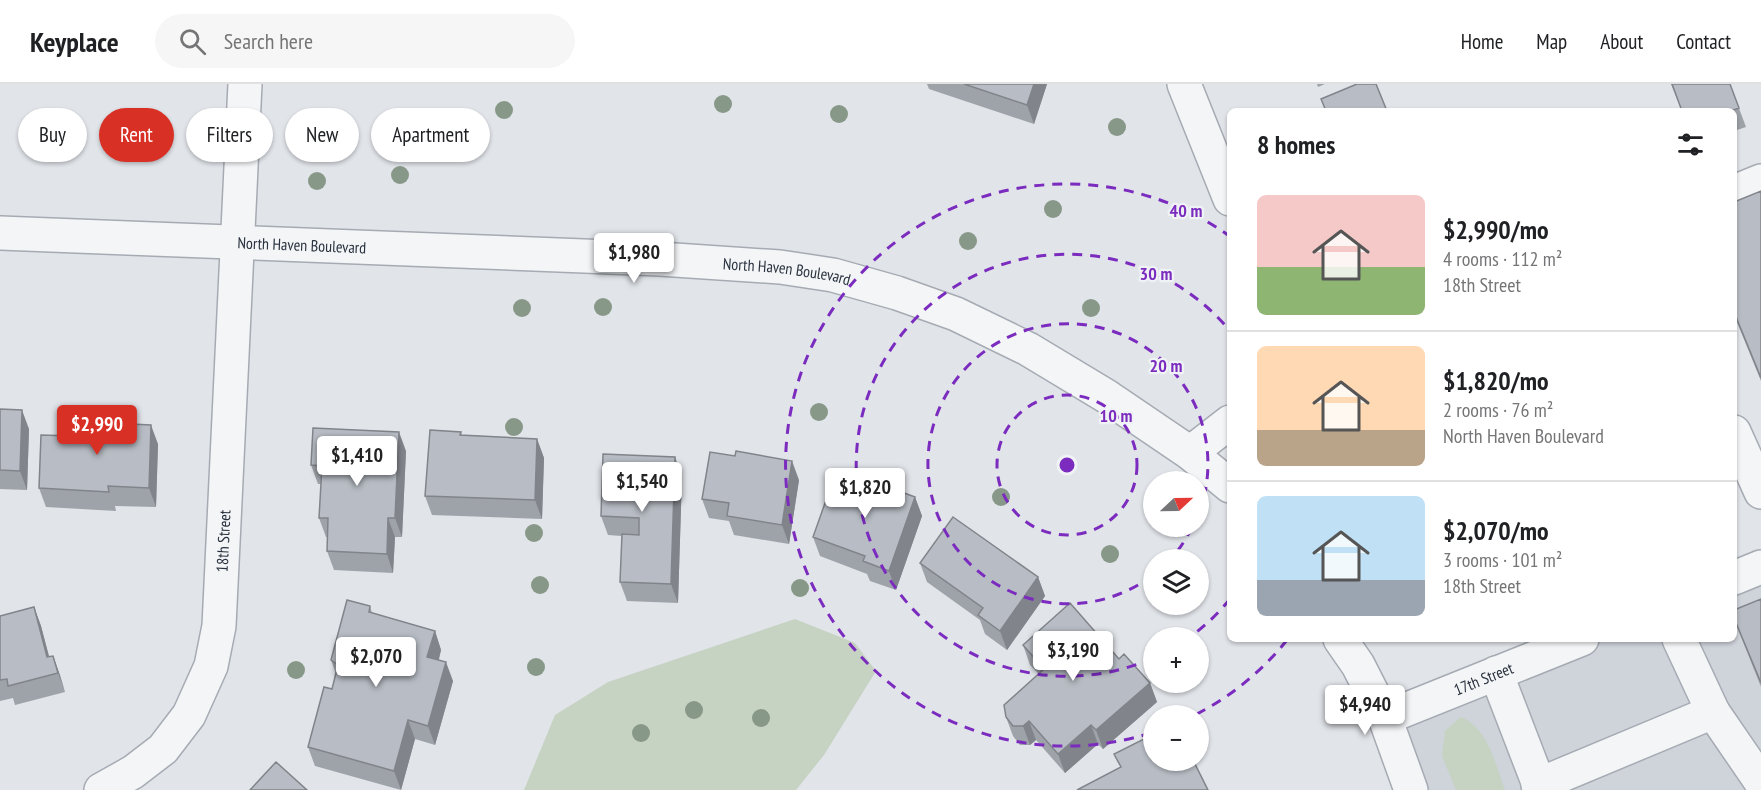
<!DOCTYPE html>
<meta charset="utf-8">
<style>
body{margin:0;font-family:"PT Sans Narrow",sans-serif;background:#f6f6f6;color:#202124;height:100vh;display:flex;flex-direction:column;font-size:22px;white-space:nowrap}
*{box-sizing:border-box;margin:0}
p{font-size:20px;color:#757577}
.icon{flex:none;width:33px;height:33px;fill:none;stroke:currentColor;stroke-width:2;stroke-linecap:round;stroke-linejoin:round}
.map{position:relative;flex:1;overflow:hidden}
.drawer{position:absolute;left:1227px;top:24px;width:510px;height:534px;display:flex;flex-direction:column;background:#fff;border-radius:9px;box-shadow:0 2px 4px #0004}
.drawer>*{flex:none}
.hud{position:absolute;left:18px;top:24px;width:570px;height:54px;display:flex;gap:12px}
.needle{width:39px;rotate:68deg}
.buttons{position:absolute;left:1143px;top:387px;display:grid;gap:12px}
.buttons a{display:grid;place-items:center;width:66px;height:66px;border-radius:50%;background:#fff;box-shadow:0 2px 4px #0004;font-size:30px}
.price{position:absolute;translate:-50% -51px;padding:0 14px;border-radius:6px;background:#fff;color:#222;font-size:20px;line-height:39px;filter:drop-shadow(0 2px 3px #0008)}
.price::after{content:'';position:absolute;left:50%;top:36px;width:18px;height:14px;margin-left:-9px;background:inherit;clip-path:polygon(0 0,100% 0,50% 100%)}
.price.selected{background:#d93025;color:#fff}
ul{padding:0;list-style:none}
li{display:flex;align-items:center;gap:18px;height:150px;padding:0 30px}
li+li{border-top:2px solid #e0e0e0}
li span{display:grid;place-items:center;flex:none;width:168px;height:120px;border-radius:9px;color:#555}
li>.icon{margin-inline-start:auto}
span .icon{width:72px;height:72px;fill:#fffc;stroke-width:1}
li b{font-size:26px}
h2{display:flex;justify-content:space-between;align-items:center;height:72px;padding:0 30px;font-size:26px}
.pill{padding:0 21px;border-radius:27px;background:#fff;box-shadow:0 2px 4px #0004;font-size:21px;line-height:54px}
.pill.selected{background:#d93025;color:#fff}
header{display:flex;align-items:center;gap:36px;box-sizing:border-box;height:84px;padding:0 30px;background:#fff;border-bottom:2px solid #e0e0e0}
header strong{font-size:28px}
nav{display:flex;gap:33px;margin-inline-start:auto;font-size:21px}
.search{width:420px;height:54px;background:#f6f6f6;display:flex;align-items:center;gap:15px;box-sizing:border-box;padding:0 21px;border-radius:33px;color:#757577;font-size:22px}
.map>svg:first-child{display:block}
</style>
<header>
<strong>Keyplace</strong>
<div class="search"><svg class="icon" aria-label="search" viewBox="0 0 24 24"><circle cx="10" cy="10" r="6"/><path d="M15 15l6 6"/></svg>Search here</div>
<nav><a>Home</a><a>Map</a><a>About</a><a>Contact</a></nav>
</header>
<div class="map">
<svg width="1761" height="706" viewBox="0 0 1761 706">
<rect width="100%" height="100%" fill="#e1e4e9"/>
<path fill="#cfd3da" d="M1761,483V706H1411L1385,634L1582,555H1734V494Z"/>
<path fill="#c6d2c2" d="M795,535L855,559L876,587L824,671L796,706H524L555,631L608,598Z
M1461,633C1489,645 1495,680 1505,706H1456L1442,672L1445,647Z"/>
<g fill="none" stroke-linecap="round" stroke-linejoin="round">
<defs>
<g id="minor">
<path d="M1184,0L1230,115"/>
<path d="M1734,108L1761,97"/>
<path id="s1" d="M0,149L660,175L780,183L833,191L897,209L956,230L1028,265L1106,312L1190,369L1230,402"/>
<path d="M1734,348L1761,408"/>
<path d="M1190,369L1230,338"/>
<path d="M1734,494L1761,483"/>
<path d="M1340,555L1358,581L1385,634L1411,706"/>
<path d="M1496,589L1541,706"/>
<path d="M1713,628L1761,698"/>
<path id="s2" d="M1385,634L1582,555"/>
<path d="M1538,701L1713,628L1679,555"/>
<path id="s3" d="M101,706L133,688L163,665L189,631L211,582L219,542L245,0"/>
</g>
</defs>
<use href="#minor" stroke="#a6abb3" stroke-width="36"/>
<use href="#minor" stroke="#f3f5f7" stroke-width="33"/>
</g>
<g fill="#889888">
<circle cx="723" cy="20" r="9"/>
<circle cx="504" cy="26" r="9"/>
<circle cx="839" cy="30" r="9"/>
<circle cx="1117" cy="43" r="9"/>
<circle cx="400" cy="91" r="9"/>
<circle cx="317" cy="97" r="9"/>
<circle cx="1053" cy="125" r="9"/>
<circle cx="968" cy="157" r="9"/>
<circle cx="603" cy="223" r="9"/>
<circle cx="522" cy="224" r="9"/>
<circle cx="1091" cy="224" r="9"/>
<circle cx="819" cy="328" r="9"/>
<circle cx="514" cy="343" r="9"/>
<circle cx="1001" cy="413" r="9"/>
<circle cx="534" cy="449" r="9"/>
<circle cx="1110" cy="470" r="9"/>
<circle cx="540" cy="501" r="9"/>
<circle cx="800" cy="504" r="9"/>
<circle cx="536" cy="583" r="9"/>
<circle cx="296" cy="586" r="9"/>
<circle cx="694" cy="626" r="9"/>
<circle cx="761" cy="634" r="9"/>
<circle cx="641" cy="649" r="9"/>
</g>
<path fill="#9ea3a9" d="M927,0H1047L1034,40L929,5Z
M1317,0H1325L1318,3Z
M1671,0H1730L1746,43L1734,47V27H1682Z
M1761,107V297L1734,231V118Z
M0,325L29,345L27,406L0,405Z
M134,340L158,360L156,423L115,422L116,427L46,423L39,404Z
M461,348L462,351L537,355L544,374L542,435L432,431L425,412Z
M406,367L402,453H395L393,489L334,486L327,467L328,453H326L319,434L321,400H318L311,381Z
M682,392L678,519L627,517L620,498L622,452L608,451L601,432Z
M799,396L789,460L734,451L729,437L709,434L702,415Z
M860,397L915,413L922,432L896,506L870,497L867,490L820,472L813,453Z
M920,479L1038,493L1045,512L1007,566L985,550L980,536L927,498Z
M1761,515V603L1734,535Z
M370,522L372,529L435,547L441,566L439,576L453,597L435,661L415,655L401,706L315,682L308,663L332,605L336,590L331,576Z
M34,523L41,542L49,572H53L65,608L15,621L13,614L0,617V532Z
M1023,561L1119,575L1150,599L1157,618L1103,665L1098,660L1065,689L1036,656L1030,661H1020L1013,652L1006,633L1039,590L1030,581Z"/>
<path fill="#81848a" d="M1034,0H1047L1034,40L1027,21Z
M22,326L29,345L27,406L20,387Z
M130,331L137,350L130,340Z
M151,341L158,360L156,423L149,404Z
M399,348L406,367L402,453L395,434Z
M537,355L544,374L542,435L535,416Z
M675,373L682,392L678,519L671,500Z
M792,377L799,396L789,460L782,441Z
M915,413L922,432L896,506L889,487Z
M388,434L395,453L393,489L387,470Z
M1038,493L1045,512L1007,566L1000,547Z
M34,523L41,542L54,592L47,573Z
M435,547L441,566L434,592L427,573Z
M53,572L60,591L65,608L58,589Z
M446,578L453,597L435,661L428,642Z
M1150,599L1157,618L1103,665L1096,646Z
M408,636L415,655L401,706L394,687Z
M1029,637L1036,656L1030,661L1023,642Z
M1091,641L1098,660L1065,689L1058,670Z"/>
<path fill="#b8bdc5" stroke="#81848a" stroke-width="1.5" d="M964,0H1034L1027,21Z
M1357,0H1376L1387,27H1326L1321,15Z
M1672,0H1730L1739,24L1731,27H1682Z
M1761,107V294L1734,228V118Z
M0,325L22,326L20,387L0,386Z
M101,330L130,331V340L151,341L149,404L108,402L109,408L39,404L41,351L73,352L74,336L100,338Z
M313,344L399,348L395,434H388L387,470L327,467L328,434H319L322,382L311,381Z
M430,346L461,348L460,351L537,355L535,416L425,412Z
M736,367L792,377L782,441L727,432L729,419L702,415L710,368L735,372Z
M603,370L675,373L671,500L620,498L622,450L639,451V434L601,432Z
M836,388L860,397L861,393L915,413L889,487L863,477L865,472L813,453Z
M953,433L1038,493L1000,547L978,531L983,524L920,479Z
M1761,515V599L1734,534V526Z
M347,516L370,522L369,528L435,547L427,573L446,578L428,642L408,636L394,687L308,663L324,603L332,605L338,581L331,576Z
M1070,519L1119,575L1124,570L1150,599L1096,646L1091,641L1058,670L1029,637L1023,642H1013L1006,633L1004,621L1044,585L1023,561Z
M34,523L47,573L53,572L58,589L8,602L7,595L0,596V532Z
M1154,650V676H1183L1186,681L1190,676H1193L1208,706H1077L1121,683L1114,670Z
M276,678L307,706H250Z"/>
<g fill="none" stroke="#7b2cbf" stroke-width="3" stroke-dasharray="10 8">
<circle cx="1067" cy="381" r="70"/>
<path d="M1192 443A140 140 0 0 1 1171 475M1153 491A140 140 0 1 1 1199 429"/>
<path d="M1230 515A211 211 0 0 1 1190 553M1153 574A211 211 0 1 1 1230 247"/>
<path d="M1287 556A281 281 0 0 1 1195 631M1151 649A281 281 0 1 1 1228 151"/>
</g>
<g text-anchor="middle" dominant-baseline="central" stroke-width="4.5" stroke-linejoin="round" paint-order="stroke">
<g font-size="16" fill="#2a323f" stroke="#f0f3f6">
<text stroke="none"><textPath href="#s1" startOffset="302">North Haven Boulevard</textPath></text>
<text stroke="none"><textPath href="#s1" startOffset="788">North Haven Boulevard</textPath></text>
<text stroke="none"><textPath href="#s3" startOffset="297">18th Street</textPath></text>
<text stroke="none"><textPath href="#s2" startOffset="106">17th Street</textPath></text>
</g>
</g>
<circle cx="1067" cy="381" r="9" fill="#7b2cbf" stroke="#f0f3f6" stroke-width="3"/>
<g font-size="18" text-anchor="middle" font-weight="bold" fill="#7b2cbf" stroke="#f0f3f6" stroke-width="4.5" stroke-linejoin="round" paint-order="stroke">
<text x="1186" y="133">40 m</text>
<text x="1156" y="196">30 m</text>
<text x="1166" y="288">20 m</text>
<text x="1116" y="338">10 m</text>
</g>
</svg>
<div class="buttons">
<a><svg class="needle" viewBox="-14 -14 28 28"><path d="M0-13l5 13h-10z" fill="#e53935"/><path d="M0 13l5-13h-10z" fill="#757577"/></svg></a>
<a><svg class="icon" aria-label="layers" viewBox="0 0 24 24"><path d="M12 4l9 5-9 5-9-5zM3 14l9 5 9-5"/></svg></a>
<a>+</a>
<a>−</a>
</div>
<b class="price" style="left:634px;top:200px">$1,980</b>
<b class="price selected" style="left:97px;top:372px">$2,990</b>
<b class="price" style="left:357px;top:403px">$1,410</b>
<b class="price" style="left:642px;top:429px">$1,540</b>
<b class="price" style="left:865px;top:435px">$1,820</b>
<b class="price" style="left:1073px;top:598px">$3,190</b>
<b class="price" style="left:376px;top:604px">$2,070</b>
<b class="price" style="left:1365px;top:652px">$4,940</b>
<div class="hud">
<a class="pill">Buy</a>
<a class="pill selected">Rent</a>
<a class="pill">Filters</a>
<a class="pill">New</a>
<a class="pill">Apartment</a>
</div>
<section class="drawer">
<h2>8 homes<svg class="icon" aria-label="filters" viewBox="0 0 24 24"><path d="M4 7h16M4 17h16"/><circle cx="9" cy="7" r="2"/><circle cx="15" cy="17" r="2"/></svg></h2>
<ul>
<li><span style="background:linear-gradient(#f6c9c9 60%,#8fb573 0)"><svg class="icon" aria-label="home" viewBox="0 0 24 24"><path d="M3 11l9-7 9 7M6 9v11h12V9"/></svg></span><div><b>$2,990/mo</b><p>4 rooms · 112 m²</p><p>18th Street</p></div></li>
<li><span style="background:linear-gradient(#ffd9b3 70%,#b9a48a 0)"><svg class="icon" aria-label="home" viewBox="0 0 24 24"><path d="M3 11l9-7 9 7M6 9v11h12V9"/></svg></span><div><b>$1,820/mo</b><p>2 rooms · 76 m²</p><p>North Haven Boulevard</p></div></li>
<li><span style="background:linear-gradient(#bfe0f5 70%,#9aa5b1 0)"><svg class="icon" aria-label="home" viewBox="0 0 24 24"><path d="M3 11l9-7 9 7M6 9v11h12V9"/></svg></span><div><b>$2,070/mo</b><p>3 rooms · 101 m²</p><p>18th Street</p></div></li>
</ul>
</section>
</div>
